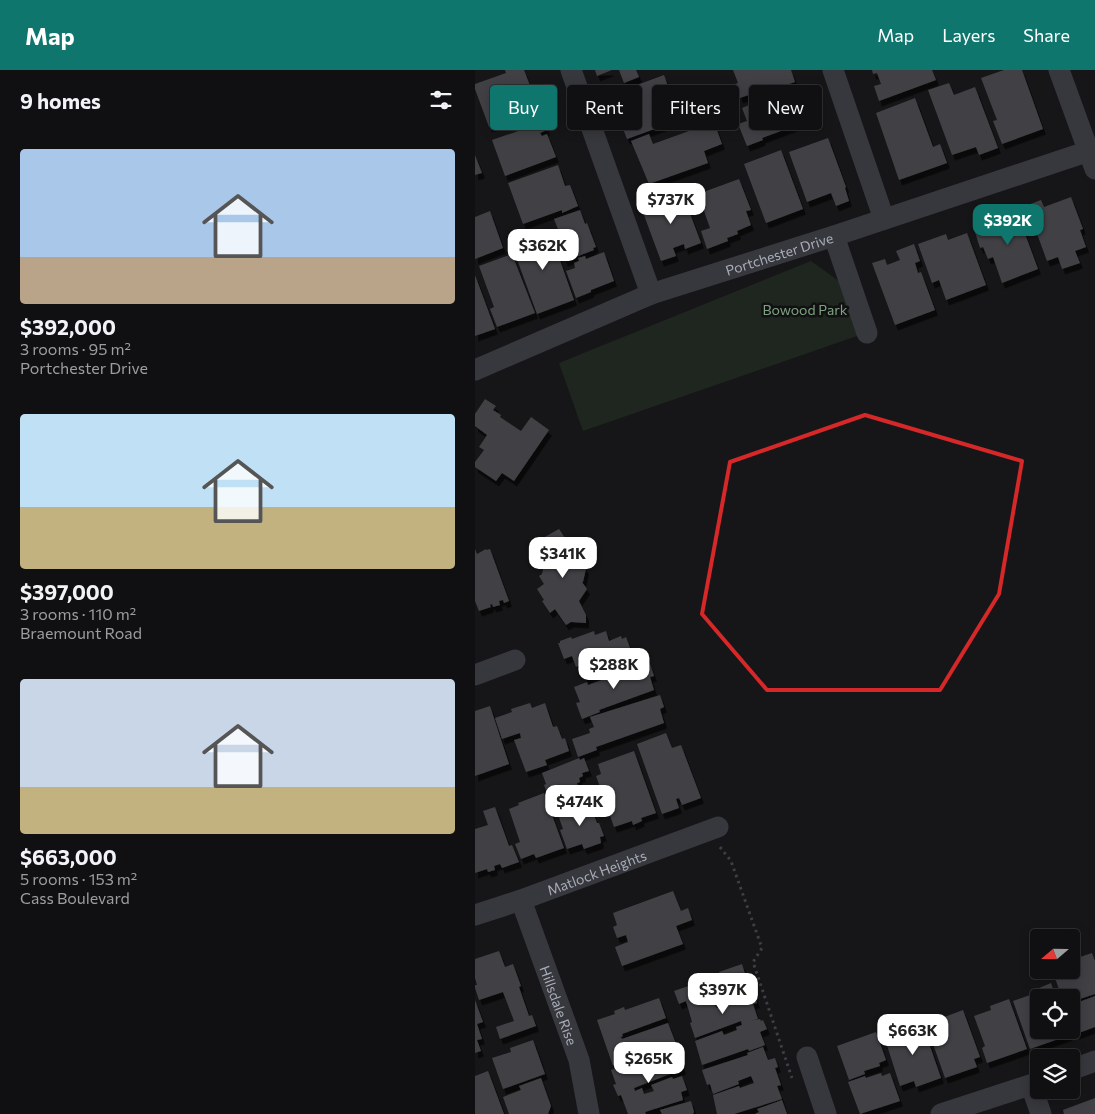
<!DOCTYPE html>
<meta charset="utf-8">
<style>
body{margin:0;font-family:Commissioner,sans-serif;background:#19191b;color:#f1f3f6;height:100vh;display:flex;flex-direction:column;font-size:19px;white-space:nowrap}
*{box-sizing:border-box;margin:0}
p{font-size:16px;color:#9c9d9f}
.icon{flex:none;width:28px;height:28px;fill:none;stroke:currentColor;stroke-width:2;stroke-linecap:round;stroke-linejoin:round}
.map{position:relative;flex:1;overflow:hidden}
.panel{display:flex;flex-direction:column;background:#101012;width:475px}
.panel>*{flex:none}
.hud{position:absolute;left:15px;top:15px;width:475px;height:45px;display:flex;gap:10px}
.needle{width:32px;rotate:250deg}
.tools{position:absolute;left:555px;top:859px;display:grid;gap:10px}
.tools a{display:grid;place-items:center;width:50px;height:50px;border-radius:5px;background:#101012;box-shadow:0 2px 12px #0003,0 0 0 1px #303032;font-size:25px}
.price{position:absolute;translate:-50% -42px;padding:0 11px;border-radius:10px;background:#fff;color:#222;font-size:16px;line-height:32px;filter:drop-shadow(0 1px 2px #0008)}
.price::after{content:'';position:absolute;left:50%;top:30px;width:15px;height:11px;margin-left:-8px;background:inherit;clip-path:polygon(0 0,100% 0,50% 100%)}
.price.current{background:#0f766e;color:#fff}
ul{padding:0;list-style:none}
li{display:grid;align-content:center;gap:10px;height:265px;padding:0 20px}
li span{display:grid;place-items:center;height:155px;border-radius:5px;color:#555}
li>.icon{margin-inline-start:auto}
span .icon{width:90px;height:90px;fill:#fffc;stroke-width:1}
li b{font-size:21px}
h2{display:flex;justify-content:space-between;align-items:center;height:60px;padding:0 20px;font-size:21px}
.pill{padding:0 18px;border-radius:5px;background:#101012;box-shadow:0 2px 12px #0003,0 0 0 1px #303032;font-size:18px;line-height:45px}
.pill.current{background:#0f766e;color:#fff}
header{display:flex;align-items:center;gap:30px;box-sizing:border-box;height:70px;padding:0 25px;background:#0f766e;color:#fff}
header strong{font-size:24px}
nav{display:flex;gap:28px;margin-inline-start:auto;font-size:18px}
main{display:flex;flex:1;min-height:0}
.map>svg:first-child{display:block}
</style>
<header>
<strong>Map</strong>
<nav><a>Map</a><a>Layers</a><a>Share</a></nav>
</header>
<main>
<section class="panel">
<h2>9 homes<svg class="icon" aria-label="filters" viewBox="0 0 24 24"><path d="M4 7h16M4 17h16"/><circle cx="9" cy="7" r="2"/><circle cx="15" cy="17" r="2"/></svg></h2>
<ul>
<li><span style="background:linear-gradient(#a9c7e8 70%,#b9a48a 0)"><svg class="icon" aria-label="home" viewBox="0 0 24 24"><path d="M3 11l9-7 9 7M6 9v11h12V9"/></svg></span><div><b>$392,000</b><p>3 rooms · 95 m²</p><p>Portchester Drive</p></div></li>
<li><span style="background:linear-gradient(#bfe0f5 60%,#c2b280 0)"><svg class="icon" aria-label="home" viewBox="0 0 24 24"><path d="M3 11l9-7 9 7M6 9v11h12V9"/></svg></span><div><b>$397,000</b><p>3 rooms · 110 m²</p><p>Braemount Road</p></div></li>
<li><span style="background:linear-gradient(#c9d6e8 70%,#c2b280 0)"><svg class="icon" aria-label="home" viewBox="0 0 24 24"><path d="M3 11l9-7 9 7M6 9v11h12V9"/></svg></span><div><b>$663,000</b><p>5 rooms · 153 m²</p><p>Cass Boulevard</p></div></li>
</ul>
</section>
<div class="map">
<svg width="620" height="1044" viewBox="0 0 620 1044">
<defs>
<filter id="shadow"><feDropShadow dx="3" dy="5.5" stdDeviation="0" flood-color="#0009"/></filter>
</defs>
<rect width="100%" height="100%" fill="#161618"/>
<path fill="#1e261f" d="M336,191L368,214L385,265L108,361L84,293Z"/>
<path fill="#404145" filter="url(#shadow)" d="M30,0H49L64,39L14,57L0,19V14L31,3Z
M120,0H137L122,6Z
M144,0H161L164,7L149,13Z
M258,0H316L320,12L305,17L304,14L265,28L260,14L263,13Z
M397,0H457L461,10L404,31L399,16L406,14L402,3L398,4Z
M529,0H547L568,59L527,74L518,51L522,50L506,8Z
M189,5L195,22L211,17L221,44L152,69L135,25Z
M474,13L479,25L500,17L523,78L504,85L501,77L477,85L453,20Z
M327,16L333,33L327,35L333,51L287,68L288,70L272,76L263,54L272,51L267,38L279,33L281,38L293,34L291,29Z
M440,28L458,77L465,74L472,93L424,110L401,43Z
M66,43L72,60L65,63L67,66L72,64L81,87L30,106L17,70L52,58L49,50Z
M239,52L247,74L229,81L233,93L174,114L156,71L174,64L178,74Z
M353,68L371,117L370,118L374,131L361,136L356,123L332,132L314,82Z
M306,80L328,139L291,153L269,94Z
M0,85L7,103L0,105Z
M83,95L90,116L95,115L103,136L87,143V140L48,154L33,113Z
M264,109L276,140L271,141L276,155L262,161L263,164L252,168L253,171L232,179L226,161L235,158L223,124Z
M207,122L226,173L210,179L209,174L198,178L201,186L186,191L166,137Z
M596,127L608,159L605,160L611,177L600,181L605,193L587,199L583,187L572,191L561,161L564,160L561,151L556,153L550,136L566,130L569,137Z
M105,140L110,154L112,153L121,177L118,178L119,180L90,191L82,169L86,167L79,149Z
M15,141L28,178L0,189V147Z
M542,141L544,144L547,143L554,160L549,161L563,199L527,213L518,187L513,189L508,177L505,178L499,159L531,148L530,145Z
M74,159L99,230L62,244L36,173Z
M492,163L511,215L471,230L464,210L457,213L443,174L471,164L473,170Z
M439,174L445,191L440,193L443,203L446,202L460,240L420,255L397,193L410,189L412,195L425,190L421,181Z
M129,182L139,211L116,220V222L101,228L91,201L100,198L99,193L104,191L103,188L110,186L111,189Z
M37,184L60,243L22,257L15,239L19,237L4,196Z
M0,205L20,259L0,266Z
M10,329L21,336L18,340L26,345L25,347L46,361L56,347L74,360L39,411L27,403L21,411L0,397V392L9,380L4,377L12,365L0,356V344Z
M84,459L111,499L108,512H107L112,519L104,531L111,545V553L96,552L91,555L80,539L75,543L67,531L69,530L62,519L69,514L64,506L67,504L70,491L63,482L73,476L68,468Z
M0,479L2,484L11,479V480L15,479L34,531L29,533L28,530L24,531L25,535L18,537L17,534L15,535L16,537L4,541L0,531Z
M119,561L120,565L131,561L134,571L146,566L147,569L151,567L160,591L110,609L105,595L101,597L97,586L89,589L83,573H85V571L96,567L97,569Z
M175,594L179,606L175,607L179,620L124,640L125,642L107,649L101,633L105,632L99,617L112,612L113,615L165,596V598Z
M185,625L189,637L185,639L189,653L121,677L122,680L103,687L97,669L115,663L114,659L119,657L115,647Z
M55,633L57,638L70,633L78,657L82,656L87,669L90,668L94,681L70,690L72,695L51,702L39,670L46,668L45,663L27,669L20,648L37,642L36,639Z
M15,636L34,694L0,706V641Z
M191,663L197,678L206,675L226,728L207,735L204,728L201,729L204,738L187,744L162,674Z
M159,681L181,743L166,748L167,751L158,755L157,751L139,757L121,706L126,704L123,694Z
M104,688L105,690L109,688L114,701L107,703L108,706L104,708L105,712L102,713L107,727L104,728L105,731L83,738L81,733L76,735L69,715L71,714L67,703Z
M69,723L89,778L61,788L59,784L46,789L40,774L45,772L34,739L44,735L43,733Z
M108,732L110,737L115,735L122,753H124L129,766L125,767L126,773L109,779L107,774L92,779L85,760L88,759L82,742Z
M20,737L34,776L37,775L44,792L27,798L25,794L19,796L20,800L13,802L12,799L0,803V759L13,755L8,741Z
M198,821L206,841L213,838L217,850L201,856L208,874L147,896L140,877L153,872L151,865L142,868L138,857L142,855L138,843Z
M24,881L30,897L38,894L46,916L44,917L54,946L57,945L61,956L25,969L21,957L39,951L28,922L4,930L0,918V915H2L0,908V889Z
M617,883L620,891V924L596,932V928H587L579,905L596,900L598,898L596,890Z
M267,894L271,907L268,908L273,921L246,931L245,928L236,931L242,938L255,933L254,929L278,921L282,933L278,934L283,949L275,951L285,949L286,951L288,950L292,959L285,962L290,975L274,981L273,979L227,995L220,971L247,961L249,965L262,960L261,957L267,955L266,951L220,968L215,953L217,952L211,931L204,934L199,921L245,905L244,902Z
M576,913L581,928H564V960H593L595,965L555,979L538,931L558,924L557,921Z
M620,926V957L601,964L599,958L596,959V945L599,944L596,935Z
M184,928L191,948L147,964L148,966L138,970L146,967L147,969L193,953L201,974L166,986L167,989L156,993L155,989L138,996L122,950L140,944L139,941L149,937L150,940Z
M534,929L552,979L512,993L507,978L510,976L499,946L516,940L515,936Z
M0,930L8,952L2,954L7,969L2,970L6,981L0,983Z
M488,940L505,987L499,989L502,997L470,1008L451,954Z
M446,950L466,1008L441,1017L439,1011L425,1016L409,966L434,958L433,954Z
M401,962L411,990L404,993L405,996L389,1001L390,1004L374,1010L362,976Z
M58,970L70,1004L28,1019L17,988L36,982L35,978Z
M288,977L293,990L300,988L303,997L300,998L306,1015L302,1016L307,1029L259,1044H242L238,1025L264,1016L265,1018L279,1013L276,1006L263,1011L264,1014L238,1024L235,1014L232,1015L227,1000L273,985L272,983Z
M201,982L208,999L159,1018L160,1021L167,1018L169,1024L179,1021L176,1015L197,1007L198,1009L207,1006L212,1020L206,1022L208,1030L170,1042L171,1044H153L146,1025L143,1026L138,1015L141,1014L136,1000L152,994L153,997L167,992L168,993Z
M13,1001L29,1044H0V1006Z
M406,1003L407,1006L415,1003L425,1031L385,1044L373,1012L390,1006L391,1008Z
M66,1008L76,1036L73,1044H34L28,1027L46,1020L44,1016Z
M620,1028V1044H589L588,1040Z
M307,1030L312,1044H280L284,1042L282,1039Z
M216,1031L219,1042L218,1044H187L185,1040Z"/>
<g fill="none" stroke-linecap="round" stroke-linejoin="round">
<path stroke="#3d3f44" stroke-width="3" stroke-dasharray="2.5 4" stroke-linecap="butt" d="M245,777L256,791L287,878L278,892L317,1008
M581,1028L586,1020"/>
<g stroke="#37383d" stroke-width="21">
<path d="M96,0L176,224"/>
<path d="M358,0L409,149"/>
<path d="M584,0L620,99"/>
<path d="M359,166L392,263"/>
<path id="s1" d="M0,300L176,224L359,166L614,81"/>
<path d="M0,605L40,590"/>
<path id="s2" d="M46,830L104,990L114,1044"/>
<path id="s3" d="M0,845L46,830L243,757"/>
<path d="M332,987L351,1044"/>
<path d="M596,1000L620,991"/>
<path d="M556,1015L566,1044"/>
<path d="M466,1044L564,1012"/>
</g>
</g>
<path fill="none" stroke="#d62828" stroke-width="4" stroke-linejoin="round" d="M390,345L547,391L524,524L465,620H292L227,544L255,392Z"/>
<g text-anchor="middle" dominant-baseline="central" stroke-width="5" stroke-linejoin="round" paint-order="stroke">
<g font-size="14" fill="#a8adb8" stroke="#111113">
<text stroke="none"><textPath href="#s1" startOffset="326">Portchester Drive</textPath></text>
<text stroke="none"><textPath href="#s3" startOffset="129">Matlock Heights</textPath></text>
<text stroke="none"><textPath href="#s2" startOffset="112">Hillsdale Rise</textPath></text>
</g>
<g font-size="14" fill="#7fa381" stroke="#111113">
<text x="330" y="239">Bowood Park</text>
</g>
</g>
</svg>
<div class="tools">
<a><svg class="needle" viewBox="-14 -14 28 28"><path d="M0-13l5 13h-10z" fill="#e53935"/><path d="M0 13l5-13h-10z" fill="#9c9d9f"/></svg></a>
<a><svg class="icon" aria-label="locate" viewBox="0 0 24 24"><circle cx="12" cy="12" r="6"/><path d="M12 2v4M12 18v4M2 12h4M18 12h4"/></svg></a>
<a><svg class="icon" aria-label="layers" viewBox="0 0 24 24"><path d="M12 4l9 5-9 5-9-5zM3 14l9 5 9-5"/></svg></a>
</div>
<b class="price" style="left:196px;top:155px">$737K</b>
<b class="price current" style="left:533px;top:176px">$392K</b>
<b class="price" style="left:68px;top:201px">$362K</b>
<b class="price" style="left:88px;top:509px">$341K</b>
<b class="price" style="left:139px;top:620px">$288K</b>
<b class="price" style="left:105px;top:757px">$474K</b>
<b class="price" style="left:248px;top:945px">$397K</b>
<b class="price" style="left:438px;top:986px">$663K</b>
<b class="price" style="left:174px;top:1014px">$265K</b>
<div class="hud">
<a class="pill current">Buy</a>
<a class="pill">Rent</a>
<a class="pill">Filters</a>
<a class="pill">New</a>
</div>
</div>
</main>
